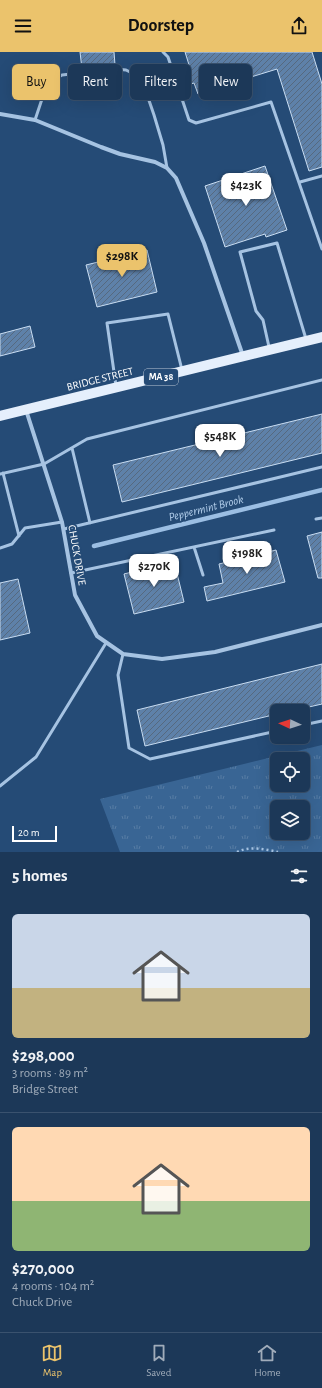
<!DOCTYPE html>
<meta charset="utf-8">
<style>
body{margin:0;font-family:"Alegreya Sans",sans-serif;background:#253f5e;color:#f1f3f6;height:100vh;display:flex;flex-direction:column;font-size:15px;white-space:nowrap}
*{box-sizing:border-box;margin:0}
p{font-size:13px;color:#a0acba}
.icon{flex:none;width:22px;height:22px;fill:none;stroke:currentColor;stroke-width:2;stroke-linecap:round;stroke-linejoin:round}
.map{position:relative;height:800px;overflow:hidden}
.panel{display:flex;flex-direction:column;background:#1c3858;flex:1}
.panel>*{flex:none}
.hud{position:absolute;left:12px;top:12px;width:298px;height:36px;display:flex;gap:8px}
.needle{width:26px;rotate:274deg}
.buttons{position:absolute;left:270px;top:652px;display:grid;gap:8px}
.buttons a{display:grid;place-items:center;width:40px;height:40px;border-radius:6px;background:#1c3858;box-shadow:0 4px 16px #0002,0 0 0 1px #3a526e;font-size:20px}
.scale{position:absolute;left:12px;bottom:10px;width:45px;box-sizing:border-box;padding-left:4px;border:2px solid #fff;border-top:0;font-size:11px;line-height:14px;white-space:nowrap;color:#fff;-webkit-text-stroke:3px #254b76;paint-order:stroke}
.price{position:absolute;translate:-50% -34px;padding:0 9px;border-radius:8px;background:#fff;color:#222;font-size:13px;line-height:26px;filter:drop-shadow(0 1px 2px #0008)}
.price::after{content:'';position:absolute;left:50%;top:24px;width:12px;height:9px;margin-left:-6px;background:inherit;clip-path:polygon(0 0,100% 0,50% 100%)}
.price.current{background:#ebc36c;color:#111}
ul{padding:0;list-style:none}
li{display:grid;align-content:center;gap:8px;height:212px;padding:0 12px}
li+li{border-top:1px solid #3a526e}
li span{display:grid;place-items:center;height:124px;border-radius:6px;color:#555}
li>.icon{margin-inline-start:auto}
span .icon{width:72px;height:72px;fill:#fffc;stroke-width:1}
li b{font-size:17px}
h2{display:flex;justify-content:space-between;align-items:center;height:48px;padding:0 12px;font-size:17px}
.pill{padding:0 14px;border-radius:6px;background:#1c3858;box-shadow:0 4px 16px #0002,0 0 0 1px #3a526e;font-size:14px;line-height:36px}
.pill.current{background:#ebc36c;color:#111}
header{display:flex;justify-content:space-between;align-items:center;height:52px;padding:0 12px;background:#ebc36c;color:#111;font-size:18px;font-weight:700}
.tab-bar{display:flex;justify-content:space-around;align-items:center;height:56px;border-top:1px solid #3a526e;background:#1c3858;font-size:11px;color:#a0acba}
.tab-bar a{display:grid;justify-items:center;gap:2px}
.tab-bar .current{color:#ebc36c}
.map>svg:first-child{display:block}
</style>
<header><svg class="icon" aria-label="menu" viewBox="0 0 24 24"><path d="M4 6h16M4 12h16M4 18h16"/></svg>Doorstep<svg class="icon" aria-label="share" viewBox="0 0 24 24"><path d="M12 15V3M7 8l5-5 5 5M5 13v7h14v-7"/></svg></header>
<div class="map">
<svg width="322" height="800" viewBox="0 0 322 800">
<defs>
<pattern id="park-tufts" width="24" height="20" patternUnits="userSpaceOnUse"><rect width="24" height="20" fill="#396594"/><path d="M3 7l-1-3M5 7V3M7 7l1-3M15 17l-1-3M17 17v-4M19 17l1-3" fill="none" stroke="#577ca4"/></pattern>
<pattern id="building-hatch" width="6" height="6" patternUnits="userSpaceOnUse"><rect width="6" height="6" fill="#5e81a9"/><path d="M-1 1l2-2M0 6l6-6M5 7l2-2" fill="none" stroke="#56697f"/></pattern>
</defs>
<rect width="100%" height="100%" fill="#254b76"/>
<path fill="url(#park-tufts)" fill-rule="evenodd" d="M322,693V800H120L100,747ZM277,707H303V733H277ZM277,755H303V781H277Z"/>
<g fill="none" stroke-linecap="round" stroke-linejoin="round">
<path stroke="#9bbee3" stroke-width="4.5" d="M94,494L322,438"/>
</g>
<path fill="url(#building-hatch)" stroke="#c9ddf2" d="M80,0H114L115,13L82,17Z
M185,0H312L322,32V115L309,119L277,17L225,33L226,35L207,41L206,39L198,42L194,31L188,33L184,18L190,16Z
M265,114L287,178L266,185L265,182L225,195L205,134Z
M147,198L157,240L97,255L86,213Z
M30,274L35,295L0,304V282Z
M322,362V401L122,450L113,413Z
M322,480V526H318L307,484Z
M276,498L285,530L207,549L204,535L223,531L219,512Z
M174,509L184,550L134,562L124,522Z
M18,527L30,581L0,588V531Z
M322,612V652L291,659H277V662L145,694L137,658Z"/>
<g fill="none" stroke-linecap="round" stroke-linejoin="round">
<path stroke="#a6c3e2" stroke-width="2.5" stroke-dasharray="2 3" stroke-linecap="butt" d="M237,800C249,794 265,797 278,800"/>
<path stroke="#a6c3e2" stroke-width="3" d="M163,0L168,5L189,68L196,71L271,50L322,197
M35,68L44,41L54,28L62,23L115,17L126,18L134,22L143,31L154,63L163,93L167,116
M300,130L322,124
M269,295L263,268L256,259L240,200L277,191L306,287
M116,334L107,271L168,262L182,318
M72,396L90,471
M3,421L19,484
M0,422L44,412L87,387L322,328
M316,467L322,466
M64,477L322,415
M194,495L203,523
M0,496L12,492L25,476L62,470
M71,521L274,478
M123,602L118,623L129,696L150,707L277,679
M303,673L322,669
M0,734L36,705L106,591"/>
<path stroke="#a6c3e2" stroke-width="4" d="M0,62L35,68L101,95L120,102L155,110L167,116L176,126L204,191L243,304
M26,358L62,470L75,543L97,584L123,602L162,607L215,600L322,573"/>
<path stroke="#e5effc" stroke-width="10" d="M0,364L322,285"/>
</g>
<g text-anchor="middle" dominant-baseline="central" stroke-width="3.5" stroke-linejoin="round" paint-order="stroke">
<rect fill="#254b76" stroke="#bec9d6" stroke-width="1" x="144" y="317" width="34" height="16" rx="3"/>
<g font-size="10" font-weight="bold" fill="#fff">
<text x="161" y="325">MA 38</text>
</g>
<g font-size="11" fill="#fff" stroke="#254b76">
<text transform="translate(100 327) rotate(-14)">BRIDGE STREET</text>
<text transform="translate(77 503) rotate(80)">CHUCK DRIVE</text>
</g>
<g font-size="12" font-style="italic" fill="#b1cdea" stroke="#254b76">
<text transform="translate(206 456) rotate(-14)">Peppermint Brook</text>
</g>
</g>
</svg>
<div class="buttons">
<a><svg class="needle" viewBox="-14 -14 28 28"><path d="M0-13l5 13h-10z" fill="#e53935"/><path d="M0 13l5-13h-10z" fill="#a0acba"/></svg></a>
<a><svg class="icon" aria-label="locate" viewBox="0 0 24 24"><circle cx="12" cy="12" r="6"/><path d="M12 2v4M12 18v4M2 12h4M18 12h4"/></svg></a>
<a><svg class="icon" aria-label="layers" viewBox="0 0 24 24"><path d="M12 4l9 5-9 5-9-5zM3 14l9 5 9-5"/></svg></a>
</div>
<div class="scale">20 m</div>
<b class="price" style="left:246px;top:155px">$423K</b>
<b class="price current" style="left:122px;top:226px">$298K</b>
<b class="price" style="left:220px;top:406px">$548K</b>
<b class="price" style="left:247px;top:523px">$198K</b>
<b class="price" style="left:154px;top:536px">$270K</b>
<div class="hud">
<a class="pill current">Buy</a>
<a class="pill">Rent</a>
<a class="pill">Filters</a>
<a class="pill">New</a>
</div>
</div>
<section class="panel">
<h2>5 homes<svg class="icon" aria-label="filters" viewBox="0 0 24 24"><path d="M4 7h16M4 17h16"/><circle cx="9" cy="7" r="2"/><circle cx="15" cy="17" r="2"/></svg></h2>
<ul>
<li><span style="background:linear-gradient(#c9d6e8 60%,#c2b280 0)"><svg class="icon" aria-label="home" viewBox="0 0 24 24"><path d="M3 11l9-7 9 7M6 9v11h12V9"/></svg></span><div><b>$298,000</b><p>3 rooms · 89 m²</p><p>Bridge Street</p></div></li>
<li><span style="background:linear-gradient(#ffd9b3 60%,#8fb573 0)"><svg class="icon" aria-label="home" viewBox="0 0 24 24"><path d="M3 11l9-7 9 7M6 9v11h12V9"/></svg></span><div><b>$270,000</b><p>4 rooms · 104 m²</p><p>Chuck Drive</p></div></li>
</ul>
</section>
<nav class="tab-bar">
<a class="current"><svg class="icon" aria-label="map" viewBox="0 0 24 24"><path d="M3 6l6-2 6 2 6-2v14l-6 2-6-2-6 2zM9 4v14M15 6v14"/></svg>Map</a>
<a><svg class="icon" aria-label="saved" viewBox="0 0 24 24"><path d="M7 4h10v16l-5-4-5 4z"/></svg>Saved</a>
<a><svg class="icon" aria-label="home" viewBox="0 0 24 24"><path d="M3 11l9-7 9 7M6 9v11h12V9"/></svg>Home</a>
</nav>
